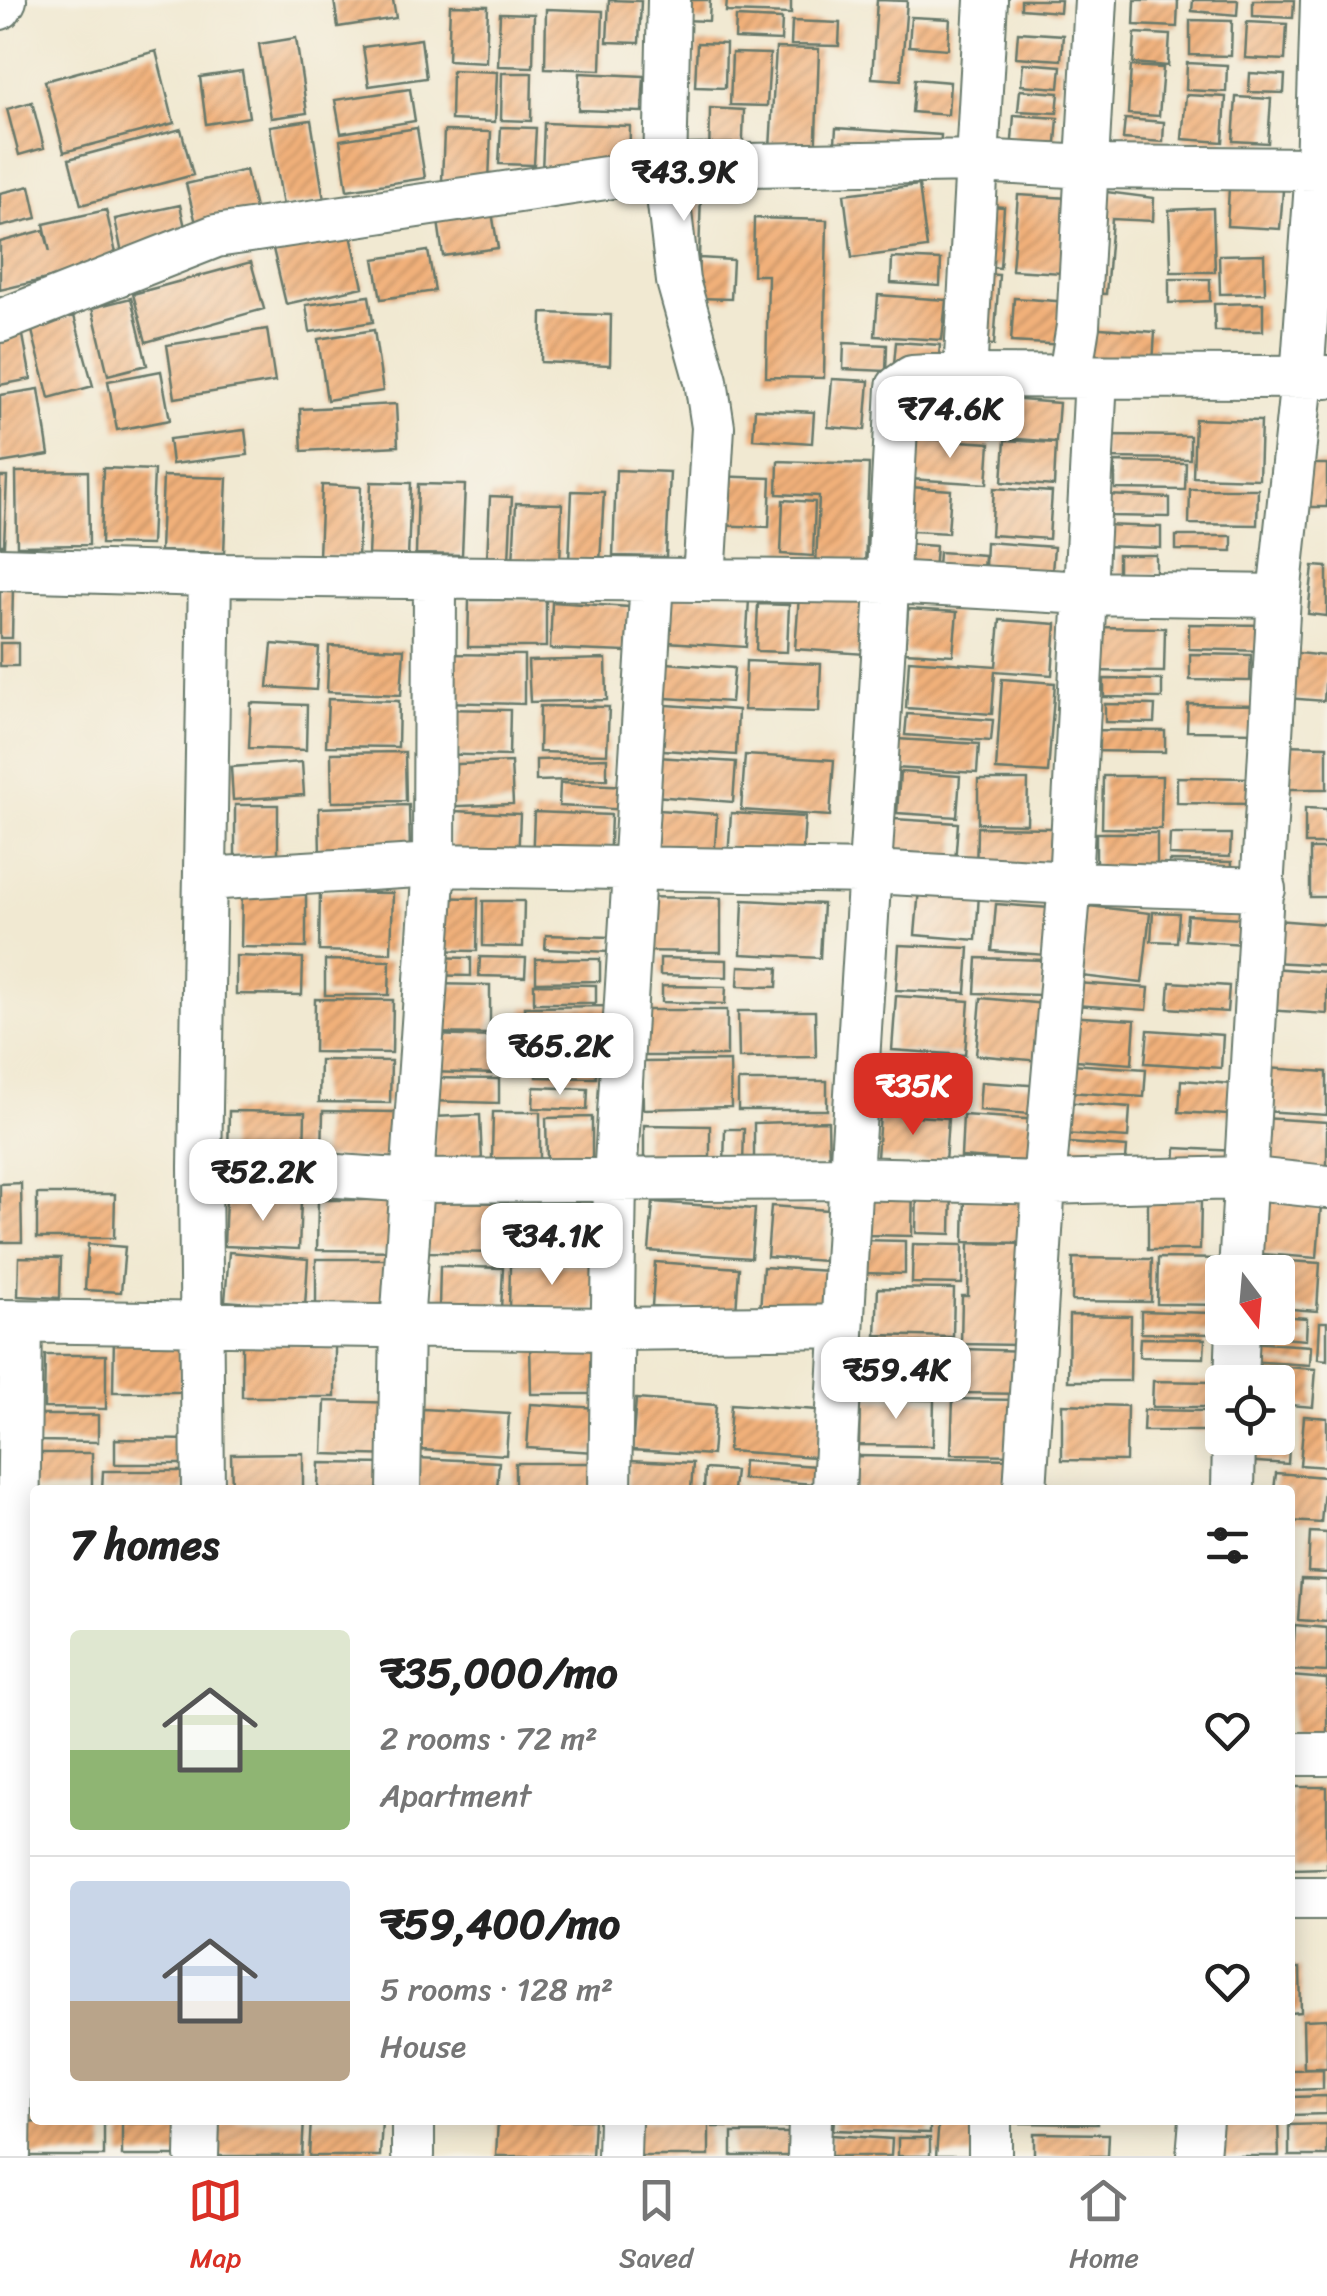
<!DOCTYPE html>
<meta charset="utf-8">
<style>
body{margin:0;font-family:Sriracha,sans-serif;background:#f2f2f2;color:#222;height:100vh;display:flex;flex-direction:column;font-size:38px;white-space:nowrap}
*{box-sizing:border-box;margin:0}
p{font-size:32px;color:#767676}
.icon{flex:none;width:55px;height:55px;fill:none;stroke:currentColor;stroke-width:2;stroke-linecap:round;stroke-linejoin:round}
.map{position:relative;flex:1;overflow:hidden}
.panel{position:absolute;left:30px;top:1485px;width:1265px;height:640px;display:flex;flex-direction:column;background:#fff;border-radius:10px;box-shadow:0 5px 25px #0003}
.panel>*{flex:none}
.needle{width:65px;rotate:164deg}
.fabs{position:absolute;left:1205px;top:1255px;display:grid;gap:20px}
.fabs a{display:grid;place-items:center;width:90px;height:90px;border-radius:10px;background:#fff;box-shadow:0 5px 25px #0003;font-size:50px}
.price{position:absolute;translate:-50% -85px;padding:0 22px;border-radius:20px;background:#fff;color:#222;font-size:32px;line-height:65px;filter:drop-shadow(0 2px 5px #0008)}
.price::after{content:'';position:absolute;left:50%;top:60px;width:30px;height:22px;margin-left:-15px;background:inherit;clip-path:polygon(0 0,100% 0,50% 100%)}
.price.active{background:#d93025;color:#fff}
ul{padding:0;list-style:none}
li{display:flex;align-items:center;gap:30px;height:250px;padding:0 40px}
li+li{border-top:2px solid #e0e0e0}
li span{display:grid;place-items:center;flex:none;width:280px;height:200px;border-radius:10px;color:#555}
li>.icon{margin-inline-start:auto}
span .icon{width:120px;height:120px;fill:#fffc;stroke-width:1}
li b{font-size:42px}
h2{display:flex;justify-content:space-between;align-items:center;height:120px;padding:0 40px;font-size:42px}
.dock{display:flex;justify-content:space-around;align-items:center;height:140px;border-top:2px solid #e0e0e0;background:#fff;font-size:28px;color:#767676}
.dock a{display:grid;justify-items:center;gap:5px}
.dock .active{color:#d93025}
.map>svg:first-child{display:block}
</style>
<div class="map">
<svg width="1327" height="2156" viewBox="0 0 1327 2156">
<defs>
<pattern id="building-hatch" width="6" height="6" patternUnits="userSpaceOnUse" patternTransform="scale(2.5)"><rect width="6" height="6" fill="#f2b17a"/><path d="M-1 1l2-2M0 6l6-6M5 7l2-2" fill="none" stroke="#c39165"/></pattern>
</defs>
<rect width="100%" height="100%" fill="#f7f3e8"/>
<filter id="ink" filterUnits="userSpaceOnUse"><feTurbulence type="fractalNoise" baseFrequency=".01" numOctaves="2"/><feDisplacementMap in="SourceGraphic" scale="20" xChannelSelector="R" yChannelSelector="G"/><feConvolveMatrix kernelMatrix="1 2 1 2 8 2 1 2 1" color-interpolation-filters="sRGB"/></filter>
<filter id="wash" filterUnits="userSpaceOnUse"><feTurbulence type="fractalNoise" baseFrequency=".0048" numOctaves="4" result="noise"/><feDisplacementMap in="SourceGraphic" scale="40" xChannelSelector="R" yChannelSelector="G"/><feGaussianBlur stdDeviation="2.25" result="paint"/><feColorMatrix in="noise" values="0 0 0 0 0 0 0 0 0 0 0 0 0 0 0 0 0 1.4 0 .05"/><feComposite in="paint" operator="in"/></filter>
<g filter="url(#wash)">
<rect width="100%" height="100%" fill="#f1e9d2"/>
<g id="blocks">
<path fill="url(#building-hatch)" d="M334,0H393L396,18L338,27Z
M609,0L641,1L639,43L607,42Z
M656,0H710L709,21L655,19Z
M727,0H791V14L726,12Z
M877,0L907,1L901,80L872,78Z
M1021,0H1061L1060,12L1021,9Z
M1135,0H1178L1177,27L1134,25Z
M1193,0H1238L1237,15L1192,11Z
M1253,0H1294L1293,18L1253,16Z
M450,5L488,6L486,62L448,60Z
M546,9L603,11L601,70L545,68Z
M500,13L534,14L533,67L498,66Z
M736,17L782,19L781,41L735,39Z
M911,17L950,19L948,49L909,46Z
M1190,20L1232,21L1231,56L1190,55Z
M792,21L840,23L839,46L791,45Z
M1247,22L1287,24L1285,60L1245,58Z
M1018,32L1063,35L1061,60L1016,57Z
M1135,33L1170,35L1168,66L1133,63Z
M296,38L307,113L271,118L259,44Z
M421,39L426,78L369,86L363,47Z
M697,43L726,44L725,88L695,87Z
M776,48L819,49L815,166L769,165Z
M156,51L174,123L64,152L45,81Z
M732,53L770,54L767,106L730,105Z
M1023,63L1061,66L1059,88L1021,85Z
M1187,63L1227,65L1226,92L1186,90Z
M1131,66L1163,68L1159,116L1128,114Z
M452,70L497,72L495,122L451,120Z
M242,71L249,117L206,124L200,77Z
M502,73H532L531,121L501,120Z
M580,73L644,76L642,112L578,110Z
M1250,73L1285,75L1284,93L1249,92Z
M915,79L950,82L948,115L912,112Z
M410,89L415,121L341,133L335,100Z
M1020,90L1059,93L1057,113L1018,111Z
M1186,95L1226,97L1223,142L1182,139Z
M1236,97L1271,99L1268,143L1233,141Z
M32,102L44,148L19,155L7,109Z
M710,108L744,110L742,165L709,164Z
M1014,115L1058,118L1054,167L1010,165Z
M1125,119L1164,122L1163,142L1123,139Z
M311,120L324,200L283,206L270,126Z
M544,123L630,126L629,175L542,172Z
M501,127L536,128L534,165L499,164Z
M417,128L425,178L347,190L340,140Z
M836,128L941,135L939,163L834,156Z
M181,129L193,175L81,205L69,159Z
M444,131L491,132L489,182L442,181Z
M246,170L257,217L198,231L186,184Z
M919,185L927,248L852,258L844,194Z
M30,186L37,218L0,227V193Z
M1229,187L1283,190L1280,229L1227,226Z
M1075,188L1154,198L1153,221L1112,219L1106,294L1068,292Z
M668,190L701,191L699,258L666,257Z
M1018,195L1068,198L1062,273L1012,270Z
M960,204L1004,207L1000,268L956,265Z
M180,205L188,241L122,254L115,219Z
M491,206L498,248L443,256L437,214Z
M1213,208L1215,272H1171L1169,210Z
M106,210L118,262L0,290V242L44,230L50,252L44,224Z
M754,218L827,220L824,378L766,377L768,275H753Z
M350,231L363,287L286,304L273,249Z
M428,251L435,291L381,299L374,259Z
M1264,254L1265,293L1220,294L1219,255Z
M699,258L733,260L731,299L697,298Z
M892,258L941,260L940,286L891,283Z
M251,262L264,309L146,342L133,294Z
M958,273L999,275L994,345L953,342Z
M1169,279H1210V301L1169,303Z
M878,295L946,300L942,340L875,336Z
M369,296L373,322L310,332L306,305Z
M131,298L147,365L108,375L92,308Z
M1014,298L1069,302L1067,345L1011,342Z
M1263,303V331H1215L1214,304Z
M542,313L611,315L610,365L541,362Z
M74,316L93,386L49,398L31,327Z
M1073,326L1155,332L1152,380L1070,374Z
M267,329L275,382L175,398L167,345Z
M22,330L31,379L0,385V334Z
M374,330L383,391L327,400L318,339Z
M896,342L940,345L937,378L893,375Z
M844,343L887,345L886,371L843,369Z
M161,371L170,420L117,430L108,381Z
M832,379L869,381L865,430L828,427Z
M39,389L49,455L0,463V395Z
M994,398L1059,403L1056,442L991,437Z
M916,399L984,404L982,432L914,428Z
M396,404L398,446L302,451L300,409Z
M755,409L814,412L812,443L753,439Z
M1195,419L1261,421L1259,479L1193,477Z
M245,430L248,455L172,464L169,439Z
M1103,435L1190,436V459L1103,458Z
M913,438L990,443L987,484L910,479Z
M1005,440L1056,443L1054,486L1002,482Z
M778,461L869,464L865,568L816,566L819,496L777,494Z
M1115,462L1186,463L1185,490L1115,489Z
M1285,464H1327V507H1285Z
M103,468L154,470L151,545L101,544Z
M616,470L670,472L666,557L613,556Z
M88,471L89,545L17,546L16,472Z
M163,476L227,478L224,553L160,551Z
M711,476L771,478L769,527L709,525Z
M0,477H7L4,545H0Z
M371,482L411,483L408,559L368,557Z
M418,484L465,485L462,555L416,554Z
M322,485L361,487L358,558L319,556Z
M897,486L951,490L948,533L894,530Z
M994,488L1052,492L1049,539L991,535Z
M1190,489H1258L1257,525L1189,524Z
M572,491L604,492L600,562L569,561Z
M1108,495L1170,498V517L1108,516Z
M490,496L512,497L509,561L487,560Z
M783,500L815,502L813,556L781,554Z
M516,503L562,504L560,564L513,563Z
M1103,525L1161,527V548L1102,546Z
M1176,536H1232V551L1176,550Z
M986,542L1054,547L1052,572L985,567Z
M893,543L936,546L933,583L891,580Z
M939,552L984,555L982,585L937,582Z
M1118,555H1156V573H1118Z
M1313,566L1327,567V616L1308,614Z
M0,585L13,586L12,638H0Z
M670,595L749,600L746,647L667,642Z
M799,596L869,601L865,654L795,649Z
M469,600H546V647H468Z
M552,602L629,607L626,652L550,649Z
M758,604L789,605L787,652L756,651Z
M908,609L957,612L953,655L905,652Z
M1000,620L1056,624L1052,675L995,671L992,714L906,708L909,660L996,666Z
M1189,624L1267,625L1266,651L1189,649Z
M1087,627L1165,628L1164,672L1086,671Z
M0,643H18V666H0Z
M272,644L319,648L316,690L268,687Z
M329,646L404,649L401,695L327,692Z
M1278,651L1327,656L1324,701L1274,697Z
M442,654L524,655V704L441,702Z
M1190,654L1251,655L1250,681L1190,680Z
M606,659L607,700L530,702L528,661Z
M746,661L821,664L819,712L744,710Z
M652,662L734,668L731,702L649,697Z
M1002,679L1055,683L1048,773L996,770Z
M1104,679L1162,680V698L1104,697Z
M328,699L399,701L398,747L326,746Z
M251,703L307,705L306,750L249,748Z
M652,704L738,710L736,755L649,749Z
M1105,704L1155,705L1154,723L1105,722Z
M1188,704L1259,705V732L1187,731Z
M540,706L609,707L607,754L539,752Z
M431,709L510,710L509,756L430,754Z
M907,714L993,720L991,741L905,735Z
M1084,730L1165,731V752L1084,751Z
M897,739L979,744L977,773L895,768Z
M1279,745L1327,746V789H1279Z
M405,752L406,801L332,802L331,753Z
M745,755L834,760L830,816L741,810Z
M656,757L736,762L733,802L654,796Z
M607,758V779L536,781V760Z
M302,762L304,795L233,800L231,767Z
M511,762L513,804L434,807L432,765Z
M900,772L960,776L957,817L897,813Z
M1103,776H1162L1161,829L1102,828Z
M1177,777L1252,778V804L1177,803Z
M978,780H1028L1027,824L978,823Z
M560,783L632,786L630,810L559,806Z
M235,805H278V855H235Z
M409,805L410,854L320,857L319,808Z
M1305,808L1327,809V844H1305Z
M643,809L717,814L714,863L639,857Z
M454,811L520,814L518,861L451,859Z
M534,812L611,815L609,868L532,865Z
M731,813L805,817L802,864L728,859Z
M894,819L958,823L954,876L890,871Z
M977,827L1054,828L1053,881L976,879Z
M1096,833H1157V885L1096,884Z
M1170,834H1231L1230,857L1169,855Z
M1310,849H1327V897H1310Z
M1169,861L1232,862L1231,888H1169Z
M919,889L979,894L976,940L915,935Z
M242,892L306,893V948L241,947Z
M320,892L393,893L391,953L319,951Z
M420,897L478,898L477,951L419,950Z
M629,897L721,898V952L628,951Z
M743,900L823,904L820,958L741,954Z
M483,901H524L523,947L483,946Z
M996,904L1050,908L1046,955L992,951Z
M1071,904L1150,913L1142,983L1064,974Z
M1153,912L1179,913L1177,942L1151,941Z
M1187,915L1260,919L1258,945L1185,940Z
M1275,920L1327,924V965L1272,962Z
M546,935L610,937L609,952L545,949Z
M899,945L969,948L966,993L896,990Z
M236,956L303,958L302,995L236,994Z
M424,957L471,958V976L423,975Z
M480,957L526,958L525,977L479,976Z
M660,958L727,960V977L660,975Z
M977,958L1043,960L1042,995L975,993Z
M536,959H600V981L536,982Z
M325,960L390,961L389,995H325Z
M739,966L778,968L777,987L738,986Z
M1256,967L1327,972V1014L1252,1009Z
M1061,982L1149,988L1147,1010L1060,1004Z
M1170,982L1229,986L1227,1012L1168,1008Z
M428,984L490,985V1034L427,1033Z
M534,984L596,985V1003H534Z
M662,986L726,987L725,1004L662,1002Z
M896,996L969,1001L965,1055L892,1050Z
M981,998L1045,1004L1040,1061L976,1055Z
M315,999L393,1000L392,1053L314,1052Z
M618,1006V1029L525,1030L524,1007Z
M643,1010H727V1056H643Z
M738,1011H815L816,1057L739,1058Z
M1064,1016L1135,1020L1132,1064L1061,1059Z
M1148,1030L1223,1035L1221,1068L1145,1063Z
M431,1035L496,1037V1074L430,1072Z
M537,1055H596V1078L537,1077Z
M876,1059L952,1064L948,1112L872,1107Z
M320,1060L391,1061L390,1103L319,1102Z
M730,1061L731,1107L643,1109L642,1062Z
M1071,1064L1146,1069L1144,1097L1069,1092Z
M1266,1068L1327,1072V1115L1263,1111Z
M427,1078L499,1079V1103L427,1101Z
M1181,1080L1245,1085L1244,1116L1179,1112Z
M738,1081H827V1110H738Z
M981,1082L1045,1086L1043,1115L979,1110Z
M534,1087L588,1089L587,1110L533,1108Z
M1064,1102L1130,1107L1128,1138L1062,1134Z
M229,1111L305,1112L304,1157L228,1156Z
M323,1111L395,1112L394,1160L322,1158Z
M493,1112H540V1159L492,1158Z
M880,1114L948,1118L945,1163L877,1158Z
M480,1115L482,1161L434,1163L433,1117Z
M963,1115L1041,1120L1038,1162L961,1157Z
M592,1117V1161L547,1162L546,1118Z
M1262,1118L1327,1122V1177L1258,1172Z
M828,1121L829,1164L754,1165V1123Z
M644,1125L710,1126V1164L644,1163Z
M725,1129H744L743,1165L724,1164Z
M1054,1142L1127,1147L1125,1174L1053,1170Z
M1176,1148L1236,1151L1234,1171L1175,1168Z
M21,1183L22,1242H0V1184Z
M867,1183H913L912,1236L866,1235Z
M917,1186H952L951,1234L916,1233Z
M37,1194H115L114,1238H37Z
M965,1195L1037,1197L1036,1243L964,1242Z
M226,1198L301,1201L299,1249L224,1246Z
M1148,1199L1201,1200L1200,1250H1148Z
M1239,1199L1321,1205L1317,1258L1235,1252Z
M318,1200H407V1251L317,1250Z
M426,1202L508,1203V1253L425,1252Z
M653,1202L755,1209L751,1258L649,1251Z
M524,1206L611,1208L610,1256L523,1255Z
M771,1206L828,1210L825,1261L767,1257Z
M859,1240L905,1241V1274L859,1273Z
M969,1243L1029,1244L1019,1345L961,1344L962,1296H968Z
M88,1244L125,1247L121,1292L85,1290Z
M913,1244L963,1245L962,1284L912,1283Z
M229,1252L308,1259L305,1307L225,1301Z
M19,1257L61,1258L60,1298L18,1296Z
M1073,1258L1152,1259L1151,1302L1072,1301Z
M1158,1258L1229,1259L1222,1272V1305L1157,1304Z
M1239,1258L1320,1263L1317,1311L1278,1308V1272H1238Z
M316,1259H417V1311H316Z
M655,1262L739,1268L736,1312L652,1306Z
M510,1265L596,1266L595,1310L509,1309Z
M440,1266L503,1268L501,1310L439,1308Z
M763,1267L829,1271L826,1316L760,1311Z
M878,1288L954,1289L953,1337L876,1335Z
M1141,1311L1212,1313V1334L1141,1333Z
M1069,1315L1131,1316L1130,1381H1068Z
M1278,1316L1307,1318L1306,1340L1237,1335L1238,1328H1278Z
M1320,1322H1327V1360L1318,1359Z
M114,1333L181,1334V1392H113Z
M1140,1338L1205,1339L1204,1358L1139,1357Z
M335,1342V1397H242V1343Z
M530,1342L609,1343V1394H531Z
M859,1342L951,1343L950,1389L859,1387Z
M1247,1342L1311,1346L1310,1365L1246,1361Z
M964,1349L1027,1351V1394L963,1393Z
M45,1355H106V1409L44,1408Z
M1238,1364L1316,1369L1313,1407L1278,1404V1382H1237Z
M1153,1381L1212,1382L1211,1407H1152Z
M636,1399L716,1405L712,1455L632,1450Z
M860,1399L934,1400L933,1446L859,1445Z
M953,1399L1023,1400L1022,1455L951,1454Z
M325,1401L400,1403L398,1456L323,1454Z
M530,1404L599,1408L596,1452L527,1448Z
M731,1404L832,1411L828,1458L728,1451Z
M1062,1404L1127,1406L1126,1461L1062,1460Z
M423,1409L509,1414L506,1455L421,1450Z
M1218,1409L1222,1410V1438H1278V1414H1291L1288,1464L1215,1459Z
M1144,1410L1205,1411V1431H1143Z
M36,1415H98V1442L36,1441Z
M1304,1416L1327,1418V1467L1300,1465Z
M115,1439L199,1440V1464H115Z
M16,1453H92V1490H35Z
M303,1453V1490H232L231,1454Z
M857,1456L1013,1459L1012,1490H856Z
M418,1458L499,1462L497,1490H416Z
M629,1460L693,1463L691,1490H627Z
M743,1461L816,1466L815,1484L742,1479Z
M319,1463L390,1464L389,1490H318Z
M515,1463H603V1490H515Z
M705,1469L735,1471L733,1490H704Z
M103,1471H184L183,1490H102Z
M1276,1473L1325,1477L1321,1523L1290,1521V1490H1274Z
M1310,1532L1327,1533V1573L1308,1572Z
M1301,1579L1327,1580V1622L1298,1620Z
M1295,1625L1327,1628V1672L1292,1670Z
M1290,1676L1327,1679V1740L1290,1738Z
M1292,1787H1327V1868L1293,1869Z
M1290,1968H1300L1301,2012L1290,2013Z
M1327,2019V2068H1304L1303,2020Z
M1323,2069V2089L1290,2090V2070Z
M1327,2096V2114L1290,2115V2097Z
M218,2120H304L302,2156H216Z
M311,2120H382L380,2156H309Z
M498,2120H594L592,2156H496Z
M618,2120H709V2156H618Z
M713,2120H808V2127H713Z
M834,2120H930V2133L833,2130Z
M939,2120H989L986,2156H936Z
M1007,2120H1097V2124L1007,2123Z
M1278,2120L1279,2156H1219L1218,2122Z
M21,2122L104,2123V2156H21Z
M122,2123L188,2124L187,2156H122Z
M1327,2124V2156H1289V2125Z
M732,2133H804L805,2156H732Z
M1034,2133L1109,2134L1108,2156H1034Z
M831,2135L892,2139L891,2156H830Z
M898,2138H930V2156H898Z"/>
</g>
</g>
<g filter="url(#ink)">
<use href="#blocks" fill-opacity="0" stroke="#68796b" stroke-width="2.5"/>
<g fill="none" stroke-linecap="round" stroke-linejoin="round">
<defs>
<path id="street" d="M669,0L665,170L678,281L706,381L713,427L704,580
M0,8L5,0
M0,321L216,236L686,166L976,161L1088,167L1317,169
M1070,375L1078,326L1096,0
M965,376L986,0
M0,569L210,575L888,582L1086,593L1279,596
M205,879L434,865L872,872L1070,883L1264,889
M200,1167L414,1181L849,1178L1044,1183L1244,1178L1327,1187
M1240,1272L1279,596L1302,378L1317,169L1322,0
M0,1321L613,1329L842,1326
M1236,1382L1238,1328
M203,1490L200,1167L210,575
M399,1490L402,1325L434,865L435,578
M610,1490L615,1179L652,580
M834,1490C851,1122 880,755 898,387L912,377L929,376L1327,377
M1025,1490L1044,1183L1070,883L1096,377
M1233,1490L1234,1438
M1290,1754H1327
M1290,1898H1327
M413,2120V2156
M9,2156L21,1322
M197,2156L198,2120
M619,2156L620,2120
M809,2156L810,2120
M990,2156V2120
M1198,2156L1201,2120"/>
</defs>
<use href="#street" stroke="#68796b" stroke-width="46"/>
<use href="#street" stroke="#fff" stroke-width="42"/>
</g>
</g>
</svg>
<div class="fabs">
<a><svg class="needle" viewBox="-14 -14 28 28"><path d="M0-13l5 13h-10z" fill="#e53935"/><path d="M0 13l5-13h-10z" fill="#767676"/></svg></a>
<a><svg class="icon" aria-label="locate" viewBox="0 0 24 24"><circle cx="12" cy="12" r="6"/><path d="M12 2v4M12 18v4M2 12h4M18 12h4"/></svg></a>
</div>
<b class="price" style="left:684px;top:224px">₹43.9K</b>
<b class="price" style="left:950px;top:461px">₹74.6K</b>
<b class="price" style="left:560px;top:1098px">₹65.2K</b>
<b class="price active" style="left:913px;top:1138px">₹35K</b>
<b class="price" style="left:263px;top:1224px">₹52.2K</b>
<b class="price" style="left:552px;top:1288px">₹34.1K</b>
<b class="price" style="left:896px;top:1422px">₹59.4K</b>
<section class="panel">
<h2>7 homes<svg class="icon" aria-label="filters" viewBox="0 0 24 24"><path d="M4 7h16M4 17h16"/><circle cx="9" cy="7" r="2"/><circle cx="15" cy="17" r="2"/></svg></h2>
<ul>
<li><span style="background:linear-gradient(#dfe7d0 60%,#8fb573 0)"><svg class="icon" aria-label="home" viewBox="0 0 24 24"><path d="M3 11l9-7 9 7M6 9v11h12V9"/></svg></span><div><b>₹35,000/mo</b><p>2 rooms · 72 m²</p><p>Apartment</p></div><svg class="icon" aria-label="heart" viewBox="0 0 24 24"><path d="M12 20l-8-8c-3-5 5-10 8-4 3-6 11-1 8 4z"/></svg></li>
<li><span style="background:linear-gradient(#c9d6e8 60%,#b9a48a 0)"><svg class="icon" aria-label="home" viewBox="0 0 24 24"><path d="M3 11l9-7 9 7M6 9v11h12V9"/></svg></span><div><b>₹59,400/mo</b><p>5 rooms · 128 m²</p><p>House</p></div><svg class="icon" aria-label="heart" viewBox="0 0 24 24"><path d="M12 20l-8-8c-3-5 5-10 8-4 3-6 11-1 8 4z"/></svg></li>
</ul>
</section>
</div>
<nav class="dock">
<a class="active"><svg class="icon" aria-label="map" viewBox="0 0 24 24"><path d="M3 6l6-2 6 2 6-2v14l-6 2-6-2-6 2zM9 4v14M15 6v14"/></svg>Map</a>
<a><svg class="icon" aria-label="saved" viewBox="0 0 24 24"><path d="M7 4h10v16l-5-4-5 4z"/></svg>Saved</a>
<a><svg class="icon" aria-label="home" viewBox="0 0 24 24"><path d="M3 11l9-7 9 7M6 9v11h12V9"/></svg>Home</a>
</nav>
